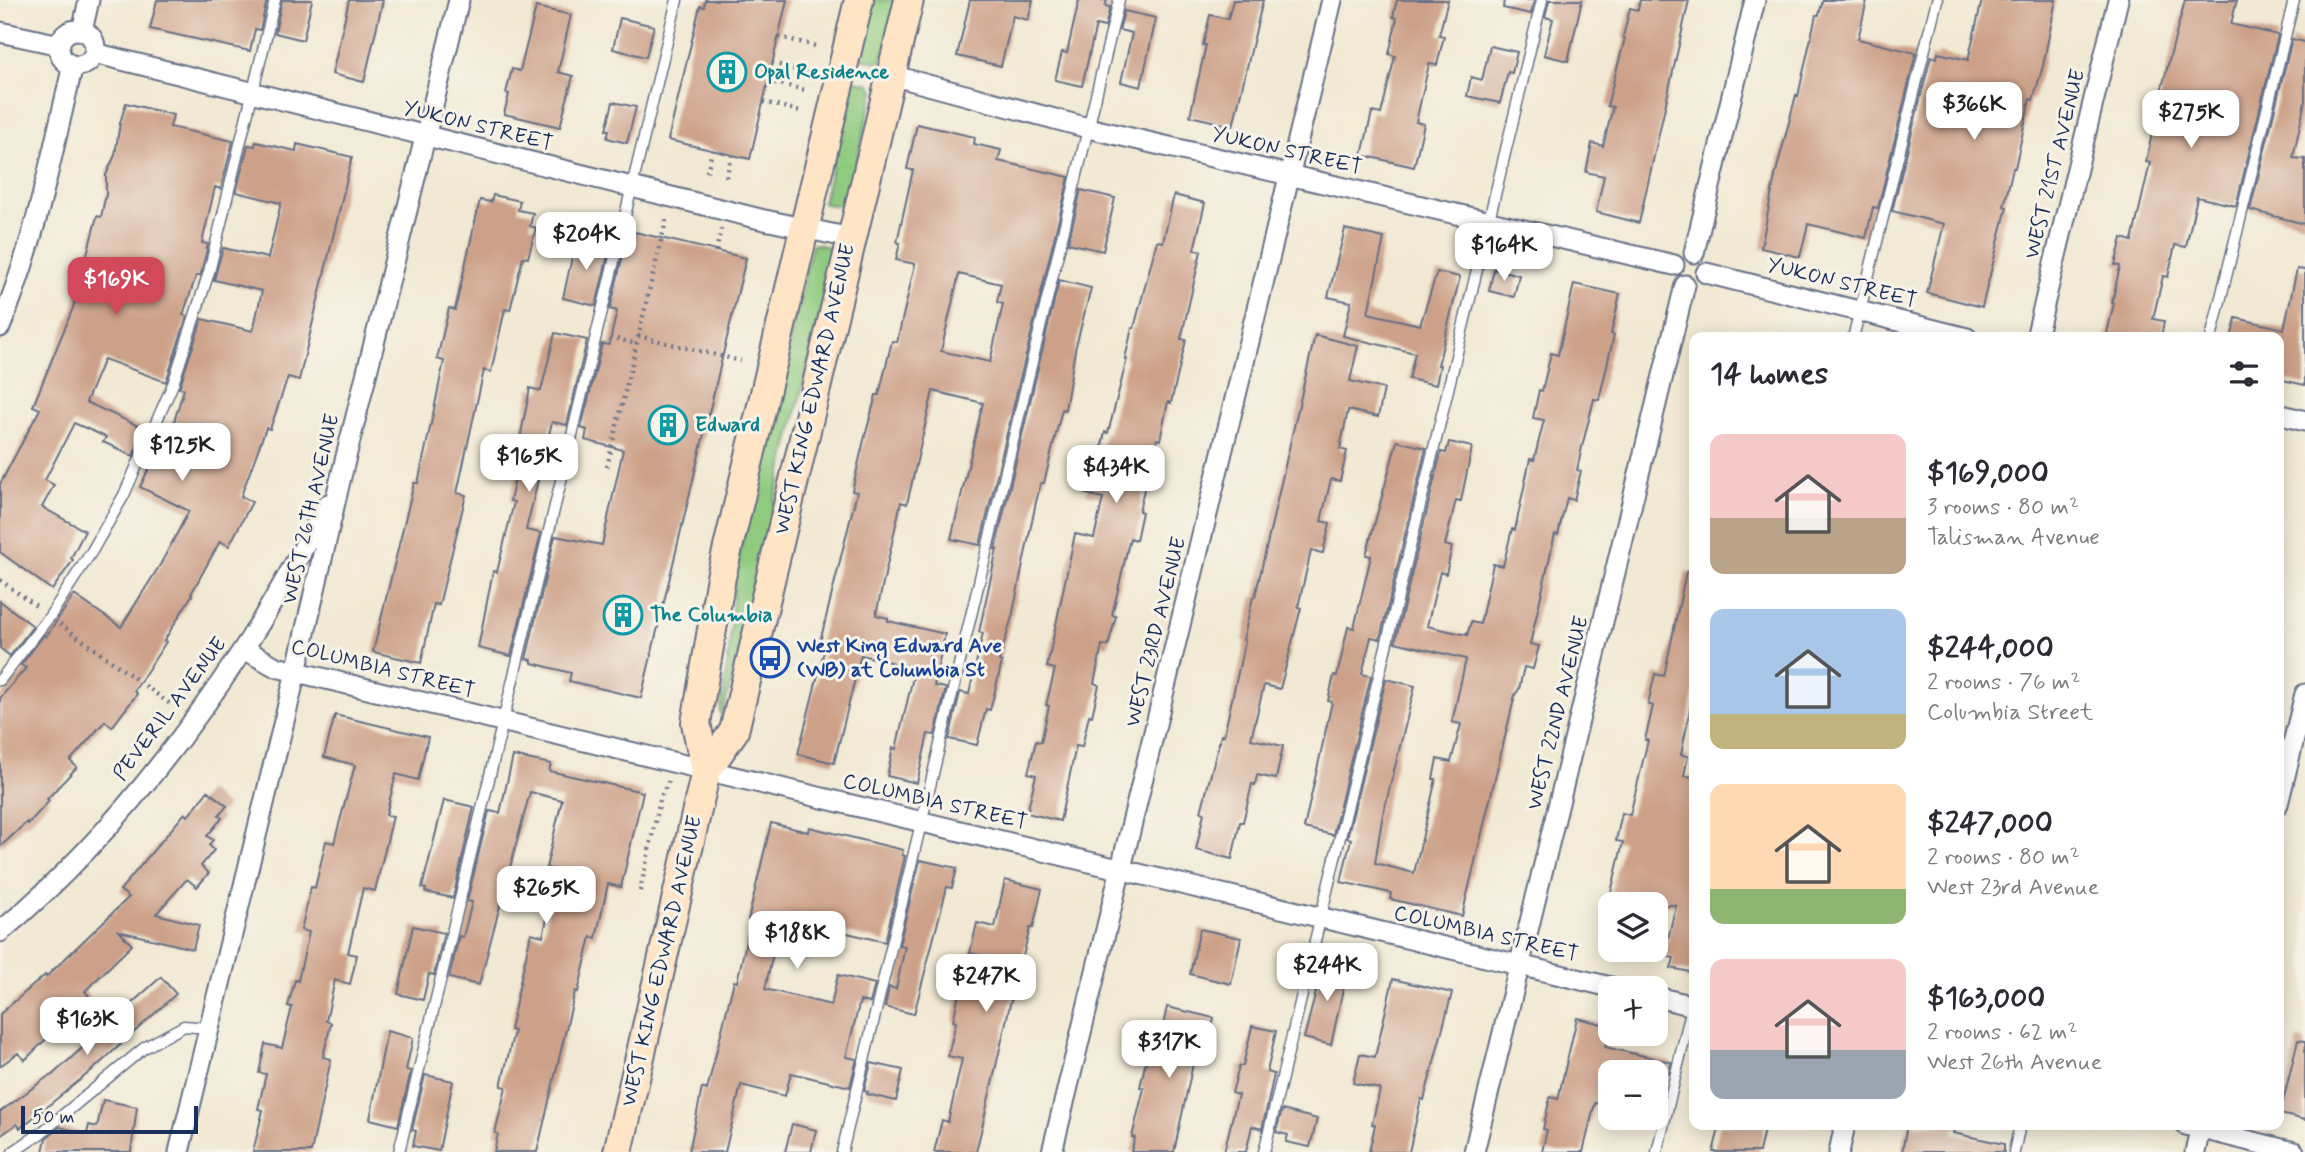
<!DOCTYPE html>
<meta charset="utf-8">
<style>
body{margin:0;font-family:Mynerve,sans-serif;background:#f7f7f7;color:#2b2b33;height:100vh;display:flex;flex-direction:column;font-size:26px;white-space:nowrap}
*{box-sizing:border-box;margin:0}
p{font-size:23px;color:#7c7c81}
.icon{flex:none;width:38px;height:38px;fill:none;stroke:currentColor;stroke-width:2;stroke-linecap:round;stroke-linejoin:round}
.map{position:relative;flex:1;overflow:hidden}
.sheet{position:absolute;left:1689px;top:332px;width:595px;height:798px;display:flex;flex-direction:column;background:#fff;border-radius:14px;box-shadow:0 4px 18px #0003}
.sheet>*{flex:none}
.controls{position:absolute;left:1598px;top:892px;display:grid;gap:14px}
.controls a{display:grid;place-items:center;width:70px;height:70px;border-radius:14px;background:#fff;box-shadow:0 4px 18px #0003;font-size:35px}
.scale{position:absolute;left:21px;bottom:18px;width:177px;box-sizing:border-box;padding-left:7px;border:4px solid #1b2f5e;border-top:0;font-size:19px;line-height:24px;white-space:nowrap;color:#1b2f5e;-webkit-text-stroke:5px #f7f3e8;paint-order:stroke}
.price{position:absolute;translate:-50% -60px;padding:0 16px;border-radius:14px;background:#fff;color:#222;font-size:23px;line-height:46px;filter:drop-shadow(0 2px 4px #0008)}
.price::after{content:'';position:absolute;left:50%;top:42px;width:21px;height:16px;margin-left:-10px;background:inherit;clip-path:polygon(0 0,100% 0,50% 100%)}
.price.current{background:#d1495b;color:#fff}
ul{padding:0;list-style:none}
li{display:flex;align-items:center;gap:21px;height:175px;padding:0 21px}
li span{display:grid;place-items:center;flex:none;width:196px;height:140px;border-radius:14px;color:#555}
li>.icon{margin-inline-start:auto}
span .icon{width:84px;height:84px;fill:#fffc;stroke-width:1}
li b{font-size:30px}
h2{display:flex;justify-content:space-between;align-items:center;height:84px;padding:0 21px;font-size:30px}
.map>svg:first-child{display:block}
</style>
<div class="map">
<svg width="2305" height="1152" viewBox="0 0 2305 1152">
<rect width="100%" height="100%" fill="#f7f3e8"/>
<filter id="ink" filterUnits="userSpaceOnUse"><feTurbulence type="fractalNoise" baseFrequency=".0143" numOctaves="2"/><feDisplacementMap in="SourceGraphic" scale="14" xChannelSelector="R" yChannelSelector="G"/><feConvolveMatrix kernelMatrix="1 2 1 2 8 2 1 2 1" color-interpolation-filters="sRGB"/></filter>
<filter id="wash" filterUnits="userSpaceOnUse"><feTurbulence type="fractalNoise" baseFrequency=".00686" numOctaves="4" result="noise"/><feDisplacementMap in="SourceGraphic" scale="28" xChannelSelector="R" yChannelSelector="G"/><feGaussianBlur stdDeviation="1.57" result="paint"/><feColorMatrix in="noise" values="0 0 0 0 0 0 0 0 0 0 0 0 0 0 0 0 0 1.4 0 .05"/><feComposite in="paint" operator="in"/></filter>
<g filter="url(#wash)">
<rect width="100%" height="100%" fill="#f1e9d3"/>
<path fill="#8fca7f" stroke="#557c6e" stroke-width="2" d="M869,0H898L882,61L877,62L858,57Z
M852,80L870,84L874,90L852,181L841,204L836,206L823,203Z
M818,244L834,249L835,253L722,718L720,711L728,662L735,573L812,245Z"/>
<g id="blocks">
<path fill="#cda189" fill-rule="evenodd" d="M157,0H267L260,30L255,29L250,51L150,29Z
M282,0H312L303,40L275,33Z
M349,0H383L364,82L332,74Z
M705,0H787L750,159L668,140L700,6L704,7Z
M970,0H1033L1028,20L1013,16L1001,66L957,56Z
M1079,0H1107L1105,6L1110,7L1105,27L1096,25L1082,86L1055,80L1062,52L1067,53Z
M1233,0H1263L1233,126L1190,116L1206,45H1203L1210,15L1228,19Z
M1397,0H1448L1439,35L1444,36L1437,65L1429,64L1416,122L1424,124L1414,167L1362,155L1372,112L1381,114L1395,56L1389,54L1397,18L1393,17Z
M1504,0H1534L1531,14L1503,8Z
M1549,0H1582L1568,61L1544,55L1553,19L1545,17Z
M1640,0H1689L1639,223L1596,212L1604,176L1586,172L1592,143L1603,146L1613,107L1607,106L1625,38L1623,37L1630,8L1638,10Z
M1823,0H1867L1858,39L1916,53L1878,208L1873,207L1866,238L1808,224L1800,257L1761,248L1775,176L1796,95L1798,96L1816,15H1819Z
M1982,0H2056L2043,66L2033,100L2030,99L2015,168H2013L2004,206L2007,207L1982,307L1927,293L1944,224L1892,211L1931,56L1937,58L1938,53L1968,60Z
M2185,0H2237L2231,24L2278,35L2236,206L2197,197L2186,247L2175,245L2168,277L2163,276L2153,319L2164,321L2161,338H2106L2114,303H2112L2120,266L2115,265L2122,238L2132,241L2150,163L2146,162L2160,95Z
M536,7L571,15L558,72L573,76L560,127L504,114L509,94L506,93L512,69L520,71Z
M1124,11L1156,18L1141,87L1121,82L1132,33L1119,30Z
M620,18L654,26L646,57L613,49Z
M2292,39L2305,42V101L2293,158L2305,159V224L2250,210Z
M1490,46L1517,52L1512,73L1508,72L1500,103L1467,96L1471,77L1482,80Z
M613,102L636,107L627,143L607,138L609,130H606Z
M126,103L173,115L170,127L233,141L221,189L215,187L202,243L208,244L202,270L200,276H196L183,315L187,316L166,382L104,359L86,402L145,429L133,456L103,442L106,437L74,423L45,480L54,485L42,507L85,531L71,558L73,560L52,590L0,552V484L40,409L33,406L73,308L97,216L101,217L106,194V175L115,155L120,123Z
M917,124L975,137L974,144L1001,150L998,161L1069,177L980,545L951,539L983,403L933,391L907,504L901,502L876,615L888,618V621L945,634L934,686L946,688L935,735L928,734L917,783L887,776L893,748L896,749L914,673L909,672L910,667L861,655L834,763L798,754L825,647L819,646L857,492L852,491L863,444L876,395H879L892,341L897,342L915,264L896,260L900,243L897,242L913,170L907,169ZM959,274L1001,284L997,302L1003,304L990,362L941,351Z
M256,142L296,151L297,144L352,157L299,380L288,377L270,429L266,428L241,496L252,502L229,546L220,541L191,594L192,595L164,641L166,642L134,691L137,694L112,727L105,721L70,761L77,767L47,799L49,801L28,824L27,822L0,847V698L26,668L21,665L44,635L46,637L74,595L121,627L160,565L189,511L140,487L151,464L147,462L158,435L162,437L166,428L171,431L184,389L179,388L202,319L253,331L262,291L214,280L223,248L268,258L281,203L236,192L248,145L255,146Z
M1081,190L1115,198L1103,251L1068,243Z
M493,195L520,201L518,210L533,213L530,226L536,228L528,258L523,257L510,310L505,309L491,372L484,370L457,493L466,495L439,605L434,604L421,663L373,652L414,483H418L432,419L444,361L437,359L449,308L455,310L480,200L491,202Z
M1174,195L1205,203L1194,250L1201,251L1181,339L1186,340L1171,403L1168,402L1160,440L1157,439L1149,473L1148,472L1139,511L1142,512L1136,540L1130,538L1112,615L1116,616L1108,646L1102,645L1094,683L1099,685L1092,716L1089,715L1082,747L1076,746L1060,821L1027,813L1036,775L1028,773L1036,741L1041,742L1049,706L1046,705L1055,669L1047,667L1075,534L1094,538L1103,498L1086,494L1093,467L1097,468L1105,432L1108,433L1127,359H1125L1132,328H1134L1157,241L1163,242Z
M1345,229L1384,238L1368,313L1420,325L1437,272L1460,277L1438,365H1440L1436,385L1409,379L1415,353L1343,336L1351,302L1328,297Z
M635,232L746,258L641,698L569,681L571,673L532,663V660L526,659L555,536L602,545L623,450L585,440L587,430L581,428L602,344L609,345L617,311L610,309L624,251L630,252Z
M576,239L610,247L596,306L563,298Z
M1494,269L1519,275L1514,297L1489,291Z
M2297,269L2305,270V385L2278,379V338H2231L2236,318L2284,329Z
M1059,280L1091,288L1075,350L1065,410L1062,409L1044,483H1041L1036,502L1012,617L999,661L1002,662L995,691L990,710L986,709L977,745L949,739L960,692L969,694L983,633L979,632L997,549H995Z
M1574,284L1620,294L1611,334L1614,335L1599,400L1594,399L1582,447L1577,470L1581,471L1574,500L1567,498L1558,535L1555,534L1530,644L1539,646L1533,669L1524,667L1519,689L1515,695L1462,916L1390,899L1391,893L1341,882L1351,839L1347,838L1386,679L1415,686L1382,819L1375,863L1414,873L1436,779H1433L1437,759L1451,762L1461,724L1452,722L1466,659L1395,642L1441,452L1446,453L1449,442L1472,447L1461,501L1456,500L1445,545L1452,547L1446,574L1440,572L1427,626L1467,635L1471,622L1480,624L1493,564L1503,566L1512,529L1515,530L1530,459L1534,460L1544,420L1533,418L1539,390L1542,391L1551,353L1558,355Z
M555,333L587,340L567,425L552,422L526,530L541,533L511,656L478,648L493,571L497,572L514,502L510,501L517,470L514,469L530,388L541,391Z
M1315,335L1358,346L1350,381L1384,389L1378,417L1348,410L1340,449L1347,451L1340,481L1331,479L1321,521L1330,523L1323,553L1311,551L1298,607L1301,608L1280,689L1264,685L1251,739L1283,746L1276,779L1257,775L1255,785L1252,784L1243,822H1240L1232,859L1196,850L1204,813L1201,812L1221,735H1224L1245,641L1243,640L1253,597H1255Z
M1397,441L1426,448L1380,639L1371,637L1362,674L1371,676L1333,835L1304,828L1332,702L1328,701L1334,675L1337,676L1348,627L1354,628L1371,556L1366,555Z
M1686,572L1694,573V690L1681,755L1688,756L1684,776L1694,777V956L1690,972L1671,968L1674,958L1664,956L1676,905H1608L1623,842L1616,841L1622,813L1630,815L1648,740H1645L1653,706L1648,704L1655,674L1664,676Z
M0,601L33,626L10,656L0,648Z
M335,715L428,737L418,780L396,774L386,815L393,816L375,891L363,888L348,953L357,955L350,984L335,980L326,1021L331,1023L323,1057L331,1059L311,1152H253L263,1110L258,1109L266,1074L259,1073L265,1044L282,1048L292,1007L288,1006L295,980L298,981L309,932L301,930L311,887L315,888L326,841L334,843L355,765L324,757Z
M513,756L551,764L549,771L643,792L621,887L608,884L596,938L591,937L578,992L575,991L537,1152H494L498,1134L495,1133L506,1087L501,1086L514,1031L510,1030L521,978L531,933L543,936L558,871L546,868L562,800L530,792L479,985L449,978L459,936L463,937L472,902L467,901L489,811L500,813Z
M208,791L227,806L219,815L222,818L207,836L213,840L209,845L214,850L201,866L209,873L197,887L187,879L156,914L199,925L193,949L119,931L132,945L85,991L89,996L25,1060L18,1053L0,1066V1014L45,975L46,977L129,897L120,890L185,813L188,816Z
M444,800L474,807L453,898L425,892L426,889L422,888Z
M771,823L808,832L809,827L903,850L902,855L905,856L885,942L826,928L824,938L779,927L765,989L831,1005L838,975L875,984L870,1003L860,1001L846,1057L857,1059L850,1087L791,1073L785,1096L741,1085L725,1152H689L702,1088L707,1090L734,981L737,982L751,920H748Z
M920,860L957,868L952,888L947,887L914,1014L885,1007L889,987L896,989L905,946L899,945Z
M1005,880L1042,889L1033,928H1030L1012,1000H1011L984,1119L976,1152H934L942,1120L948,1122L962,1059L948,1056L956,1022L953,1021L959,994L969,996L978,955L970,953L977,923L995,927Z
M413,926L444,933L434,975L429,974L423,1000L398,994Z
M1200,929L1241,938L1231,984L1190,974Z
M1324,961L1348,966L1331,1045L1304,1038Z
M161,977L176,994L96,1067L33,1118L20,1128L17,1124L0,1136V1112L50,1075L51,1076Z
M1393,979L1452,993L1424,1100L1421,1099L1409,1152H1369L1375,1125L1372,1124L1380,1089L1353,1083L1360,1054L1375,1057Z
M1167,1007L1214,1018L1208,1048L1197,1045L1174,1152H1131L1135,1138L1132,1137L1144,1088L1140,1087L1149,1048L1151,1049L1154,1038L1160,1039Z
M1577,1018L1610,1026L1605,1047L1671,1062L1669,1073H1610L1606,1095L1602,1094L1600,1104L1595,1103L1583,1152H1542L1547,1130L1543,1129L1550,1097L1558,1099Z
M1252,1026L1276,1031L1267,1072L1274,1074L1267,1107L1262,1129L1252,1126L1246,1152H1224L1238,1095L1232,1093L1239,1066H1243Z
M387,1031L413,1038L406,1070L411,1071L398,1126L370,1119Z
M2298,1040L2305,1041V1120L2280,1114Z
M871,1063L903,1070L896,1101L867,1094L868,1092L864,1091Z
M425,1075L453,1081L439,1151L413,1146L416,1131L412,1130Z
M103,1100L137,1107L131,1152H43L46,1138L60,1127L87,1134L89,1125L97,1127Z
M1282,1110L1317,1119L1310,1147L1286,1142L1288,1135L1276,1132Z
M792,1124L816,1130L811,1152H785Z
M1720,1125H1765L1759,1152H1713Z
M1907,1125H1955L1953,1133L2004,1144V1152H1902Z"/>
</g>
</g>
<g filter="url(#ink)">
<use href="#blocks" fill-opacity="0" stroke="#667087" stroke-width="2"/>
<g fill="none" stroke-linecap="round" stroke-linejoin="round">
<defs>
<path id="lane" d="M1853,338L1937,0
M2211,338L2294,0
M0,680L50,616L92,551L124,495L173,384L209,272L275,0
M13,1152L41,1133L144,1048L184,1026L209,1028
M399,1152L677,0
M842,1152L1119,0
M1264,1152L1542,0
M1657,1152L1693,1003
M2014,1152L2020,1125"/>
<path id="street" d="M59 48a18 18 0 1 1 36 0a18 18 0 1 1-36 0Z
M82,31L89,0
M0,32L60,45
M94,53L760,219L851,238
M891,75L1088,128L1674,265
M1694,253L1755,0
M1706,273L1967,338
M0,327C35,244 52,153 73,65
M2036,338L2118,0
M2278,414L2305,421
M244,649L276,667L1619,989
M2278,804L2305,694
M0,932C95,853 174,754 242,651C274,604 300,553 328,504
M1656,997L1694,1006
M2186,1125L2294,1152
M179,1152L296,672L339,485L459,0
M1052,1152L1332,0
M1474,1152L1685,285
M1839,1152L1845,1125
M2195,1152L2201,1125"/>
<path id="secondary" d="M706,771L696,723L721,577L859,0
M618,1152L706,771L734,731L909,0"/>
</defs>
<use href="#lane" stroke="#667087" stroke-width="13"/>
<use href="#street" stroke="#667087" stroke-width="23"/>
<use href="#secondary" stroke="#667087" stroke-width="32"/>
<path stroke="#667087" stroke-width="4.5" stroke-dasharray="2 5" stroke-linecap="butt" d="M779,37L816,46
M772,63L809,73
M768,81L805,90
M763,102L800,111
M707,172L712,151
M726,177L732,155
M716,251L721,229
M638,336L741,361
M610,337L636,344
M607,467L667,216
M0,580L39,608
M60,624L173,706
M640,891L661,796L669,781"/>
<use href="#lane" stroke="#fff" stroke-width="10"/>
<use href="#street" stroke="#fff" stroke-width="19"/>
<use href="#secondary" stroke="#ffe4c6" stroke-width="28"/>
</g>
</g>
<defs>
<symbol id="building-ring" viewBox="-11 -11 22 22"><circle r="9.5" fill="#f7f3e8" stroke="#0f9aa8" stroke-width="1.5"/><path d="M-4-6H4V6H1V3H-1V6H-4ZM-2.5-4.3h1.7v1.8h-1.7ZM.8-4.3h1.7v1.8H.8ZM-2.5-1h1.7V.8h-1.7ZM.8-1h1.7V.8H.8Z" fill="#0f9aa8"/></symbol>
<symbol id="bus-ring" viewBox="-11 -11 22 22"><circle r="9.5" fill="#f7f3e8" stroke="#1a4fb4" stroke-width="1.5"/><path d="M-5-6H5V4H4V6H2V4H-2V6H-4V4H-5ZM-3.5-4V0h7V-4ZM-3.5 1.2v1.5H-2V1.2ZM2 1.2v1.5H3.5V1.2Z" fill="#1a4fb4"/></symbol>
</defs>
<g fill-rule="evenodd">
<use href="#building-ring" x="705" y="50" width="44" height="44"/>
<use href="#building-ring" x="646" y="403" width="44" height="44"/>
<use href="#building-ring" x="601" y="593" width="44" height="44"/>
<use href="#bus-ring" x="748" y="636" width="44" height="44"/>
</g>
<g text-anchor="middle" dominant-baseline="central" stroke-width="6" stroke-linejoin="round" paint-order="stroke">
<g font-size="21" font-weight="bold" fill="#0d838f" stroke="#f7f3e8" text-anchor="start">
<text x="754" y="72">Opal Residence</text>
<text x="695" y="425">Edward</text>
<text x="650" y="615">The Columbia</text>
</g>
<g font-size="21" fill="#1b2f5e" stroke="#f7f3e8">
<text transform="translate(478 126) rotate(14)">YUKON STREET</text>
<text transform="translate(1287 151) rotate(13)">YUKON STREET</text>
<text transform="translate(2055 164) rotate(-76)">WEST 21ST AVENUE</text>
<text transform="translate(1842 283) rotate(14)">YUKON STREET</text>
<text transform="translate(815 389) rotate(-77)">WEST KING EDWARD AVENUE</text>
<text transform="translate(311 509) rotate(-77)">WEST 26TH AVENUE</text>
<text transform="translate(1156 632) rotate(-76)">WEST 23RD AVENUE</text>
<text transform="translate(383 669) rotate(14)">COLUMBIA STREET</text>
<text transform="translate(170 709) rotate(-53)">PEVERIL AVENUE</text>
<text transform="translate(1558 713) rotate(-76)">WEST 22ND AVENUE</text>
<text transform="translate(935 802) rotate(13)">COLUMBIA STREET</text>
<text transform="translate(1486 934) rotate(13)">COLUMBIA STREET</text>
<text transform="translate(662 961) rotate(-77)">WEST KING EDWARD AVENUE</text>
</g>
<g font-size="21" font-weight="bold" fill="#164399" stroke="#f7f3e8" text-anchor="start">
<text x="797" y="646">West King Edward Ave<tspan x="797" dy="24">(WB) at Columbia St</tspan></text>
</g>
</g>
</svg>
<div class="controls">
<a><svg class="icon" aria-label="layers" viewBox="0 0 24 24"><path d="M12 4l9 5-9 5-9-5zM3 14l9 5 9-5"/></svg></a>
<a>+</a>
<a>−</a>
</div>
<div class="scale">50 m</div>
<b class="price" style="left:1974px;top:142px">$366K</b>
<b class="price" style="left:2191px;top:150px">$275K</b>
<b class="price" style="left:586px;top:272px">$204K</b>
<b class="price" style="left:1504px;top:283px">$164K</b>
<b class="price current" style="left:116px;top:317px">$169K</b>
<b class="price" style="left:182px;top:483px">$125K</b>
<b class="price" style="left:529px;top:494px">$165K</b>
<b class="price" style="left:1116px;top:505px">$434K</b>
<b class="price" style="left:546px;top:926px">$265K</b>
<b class="price" style="left:797px;top:971px">$188K</b>
<b class="price" style="left:1327px;top:1003px">$244K</b>
<b class="price" style="left:986px;top:1014px">$247K</b>
<b class="price" style="left:87px;top:1057px">$163K</b>
<b class="price" style="left:1169px;top:1080px">$317K</b>
<section class="sheet">
<h2>14 homes<svg class="icon" aria-label="filters" viewBox="0 0 24 24"><path d="M4 7h16M4 17h16"/><circle cx="9" cy="7" r="2"/><circle cx="15" cy="17" r="2"/></svg></h2>
<ul>
<li><span style="background:linear-gradient(#f6c9c9 60%,#b9a48a 0)"><svg class="icon" aria-label="home" viewBox="0 0 24 24"><path d="M3 11l9-7 9 7M6 9v11h12V9"/></svg></span><div><b>$169,000</b><p>3 rooms · 80 m²</p><p>Talisman Avenue</p></div></li>
<li><span style="background:linear-gradient(#a9c7e8 75%,#c2b280 0)"><svg class="icon" aria-label="home" viewBox="0 0 24 24"><path d="M3 11l9-7 9 7M6 9v11h12V9"/></svg></span><div><b>$244,000</b><p>2 rooms · 76 m²</p><p>Columbia Street</p></div></li>
<li><span style="background:linear-gradient(#ffd9b3 75%,#8fb573 0)"><svg class="icon" aria-label="home" viewBox="0 0 24 24"><path d="M3 11l9-7 9 7M6 9v11h12V9"/></svg></span><div><b>$247,000</b><p>2 rooms · 80 m²</p><p>West 23rd Avenue</p></div></li>
<li><span style="background:linear-gradient(#f6c9c9 65%,#9aa5b1 0)"><svg class="icon" aria-label="home" viewBox="0 0 24 24"><path d="M3 11l9-7 9 7M6 9v11h12V9"/></svg></span><div><b>$163,000</b><p>2 rooms · 62 m²</p><p>West 26th Avenue</p></div></li>
</ul>
</section>
</div>
